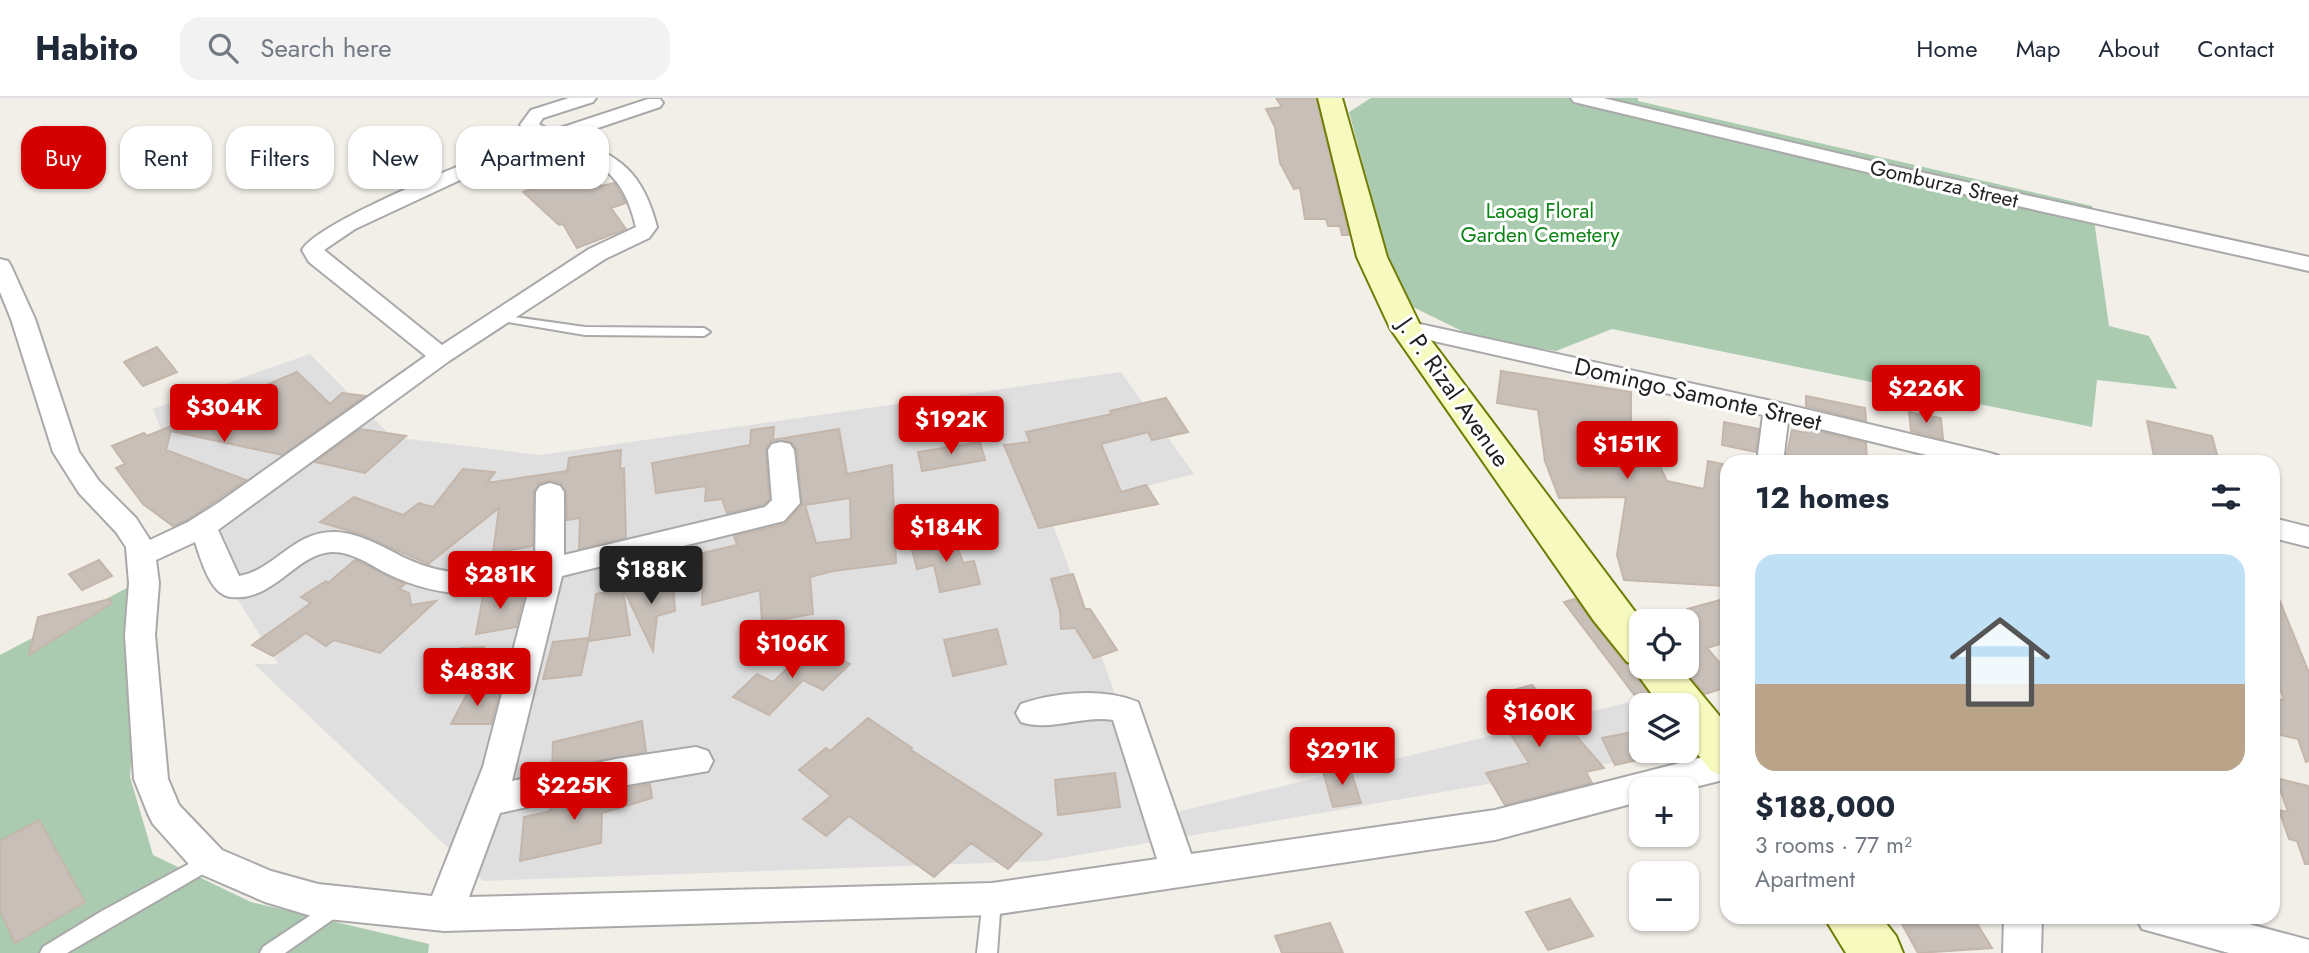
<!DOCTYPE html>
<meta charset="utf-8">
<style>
body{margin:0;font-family:Jost,sans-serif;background:#f2f2f3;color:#1f2937;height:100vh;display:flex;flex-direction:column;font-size:26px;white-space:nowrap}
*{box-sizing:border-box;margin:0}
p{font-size:23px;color:#747a83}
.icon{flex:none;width:38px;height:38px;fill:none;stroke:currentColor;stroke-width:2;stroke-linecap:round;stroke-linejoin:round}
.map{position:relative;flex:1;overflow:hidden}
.side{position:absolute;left:1720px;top:357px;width:560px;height:469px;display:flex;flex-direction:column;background:#fff;border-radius:21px;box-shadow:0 2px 5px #0004}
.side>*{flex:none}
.banner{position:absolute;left:21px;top:28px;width:665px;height:63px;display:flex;gap:14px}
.buttons{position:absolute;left:1629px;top:511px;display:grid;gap:14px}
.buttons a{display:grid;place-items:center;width:70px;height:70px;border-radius:14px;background:#fff;box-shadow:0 2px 5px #0004;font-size:35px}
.price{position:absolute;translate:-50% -60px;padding:0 16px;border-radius:7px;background:#d40000;color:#fff;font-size:23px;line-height:46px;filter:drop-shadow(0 2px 4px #0008)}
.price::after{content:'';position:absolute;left:50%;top:42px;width:21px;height:16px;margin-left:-10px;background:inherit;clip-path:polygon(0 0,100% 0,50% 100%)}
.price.selected{background:#222;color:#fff}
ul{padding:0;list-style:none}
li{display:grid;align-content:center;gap:14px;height:371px;padding:0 35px}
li+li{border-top:2px solid #e0e1e3}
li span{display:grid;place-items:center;height:217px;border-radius:21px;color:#555}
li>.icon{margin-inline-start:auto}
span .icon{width:126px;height:126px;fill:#fffc;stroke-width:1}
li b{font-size:30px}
h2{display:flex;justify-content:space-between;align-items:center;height:84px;padding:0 35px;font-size:30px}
.pill{padding:0 24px;border-radius:21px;background:#fff;box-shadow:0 2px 5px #0004;font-size:24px;line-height:63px}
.pill.selected{background:#d40000;color:#fff}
header{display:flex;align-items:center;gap:42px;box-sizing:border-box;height:98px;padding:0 35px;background:#fff;border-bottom:2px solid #e0e1e3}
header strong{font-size:33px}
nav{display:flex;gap:38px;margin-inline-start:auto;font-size:24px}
.search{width:490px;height:63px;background:#f2f2f3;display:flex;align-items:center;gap:18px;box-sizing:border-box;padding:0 24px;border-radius:21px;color:#747a83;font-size:26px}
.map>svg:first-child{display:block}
</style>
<header>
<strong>Habito</strong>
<div class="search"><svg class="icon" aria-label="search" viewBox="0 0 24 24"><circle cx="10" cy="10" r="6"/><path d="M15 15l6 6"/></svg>Search here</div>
<nav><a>Home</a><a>Map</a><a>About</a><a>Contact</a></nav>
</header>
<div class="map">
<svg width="2309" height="855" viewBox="0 0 2309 855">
<rect width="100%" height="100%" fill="#f2efe9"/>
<path fill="#e0dfdf" d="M310,256L392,339L540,357L1121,274L1194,376L1048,413L1160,718L1659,597L1666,607H1642V653H1679L1044,763L483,783L254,566H278L206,451L153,311Z"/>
<path fill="#aacbaf" d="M1371,0H1638V3L2092,108L2109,228L2149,238L2177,291L2097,282L2092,329L1612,231L1556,253L1478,241L1413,209L1387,156L1349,14Z
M127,490L137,575L130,679L153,757L251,804L429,846L428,855H0V557Z"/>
<path fill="#c7bfb8" stroke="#c4b6ab" stroke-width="2" fill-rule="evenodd" d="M1276,0H1316L1349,137H1342L1340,128H1328L1326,121H1305L1300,90L1294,91L1280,65L1275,29L1266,11L1282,9Z
M584,73L602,88L614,85L626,105L611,110L626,131L577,150L563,126L559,127L523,94Z
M157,249L177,274L143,288L124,264Z
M1501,273L1631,294V353H1653L1667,383L1704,391L1708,363L1727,367L1724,431L1727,432V449L1724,488L1624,482L1617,457L1626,399L1559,400L1545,363L1538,312L1497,305Z
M297,274L330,306L342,295L365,298L282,357L171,333L166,352L246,382L187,422L173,428L143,406L116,370L125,366L112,348L144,335L147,338L193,319L221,306L216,301L238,292L242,297Z
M1806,298L1865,310L1866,323L1806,308Z
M1166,300L1188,334L1152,342L1148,334L1101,346L1121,394L1146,387L1158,406L1039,430L1004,347L1030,344L1026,334L1112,316L1110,313Z
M1909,314L1941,320L1943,341L1911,333Z
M2147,323L2212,338L2219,364H2155Z
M1724,324L1759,331L1756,354L1722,347Z
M774,329L773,342L839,331L847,376L892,367L896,465L833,473L810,479L813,516L762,525L760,492L702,507L703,455L737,447L734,438L785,426L802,407L797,352L792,345L782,341L771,343L766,351L769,401L764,407L727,415L722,401L705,403L706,388L656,395L652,365L750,347L751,332ZM850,400L851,441L816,445L805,407Z
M1806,330L1866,345L1867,364H1796L1786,360L1792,332L1806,335Z
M360,331L406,338L365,375L315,364Z
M980,344L985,362L922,373L918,354Z
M621,352L620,371L624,370L626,440L579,451L580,420L567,422L566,393L561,385L551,382L539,385L533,394V448L493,455L499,410L428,466L363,437L320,424L354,399L403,417L419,405L433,409L463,371L495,374L487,385L567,373L569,360Z
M954,438L963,465L974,463L980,486L940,494L934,467L917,471L911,448Z
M99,462L112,478L82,492L69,476Z
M355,462L405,486L399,491L409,495L411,507L436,503L380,555L334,542L326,548L306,535L273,558L252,547L311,505L301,499L326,483L328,485Z
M1073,476L1085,511H1090L1117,552L1094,560L1075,530L1061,531L1060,513L1051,481Z
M673,485L675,513L657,518L653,553L624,492Z
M2273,486L2309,575V663L2306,664L2298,641L2273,635V600L2284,602L2273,570Z
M526,491L516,529L476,536L483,498Z
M623,492L630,537L589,543V540L581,577L543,581L553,544L589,540L596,496Z
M1727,500V544L1707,550L1727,573V589L1705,596L1682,569H1687V511Z
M110,501L112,505L29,557L38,519Z
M1575,501L1625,566L1630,568L1657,607H1649L1642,597V607L1564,504Z
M997,531L1006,566L953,578L944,542Z
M812,547L850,566L823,592L803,582L769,617L733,599L757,576L773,584Z
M484,549L473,573L449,574L460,550Z
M1532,587L1604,670L1586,674L1592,685L1505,707L1486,675L1529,665L1487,599Z
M469,592H500L491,626H451Z
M868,620L912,650L911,652L1042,736L1008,771L971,745L934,779L849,718L826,738L803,721L831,698L799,672L826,650L830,653Z
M642,623L646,654L552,672L553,644Z
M1642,632V661L1615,667L1602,640Z
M1350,670L1361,705L1333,709L1323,673Z
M1115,675L1120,709L1058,717L1055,682Z
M2276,680L2309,688V766H2305L2297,743L2289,741L2279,712L2288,714Z
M650,686L652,700L602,715L601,745L520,763L524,719L550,713V706Z
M39,722L85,804L15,845L0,813V743Z
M1570,801L1593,838L1548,852L1526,814Z
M1898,819H1973L1992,850L1918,855Z
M1330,825L1343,855H1282L1275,838Z"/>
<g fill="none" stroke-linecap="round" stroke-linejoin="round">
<defs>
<path id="lane" d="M500,217L585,229L704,230L710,234L704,238L585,237L496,222L494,220Z
M209,755L215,757L218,763L215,769L67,855H40L43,849L102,813Z
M992,793L999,795L1001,801L997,855H977L983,801L985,795Z
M335,801L342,803L344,809L342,815L285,855H260L263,849Z"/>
<path id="street" d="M569,0H596L593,4L543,20L539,26L551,33L648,1H660L663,5L660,9L568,40C620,56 643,75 657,129L649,140L605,161L449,263L218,432L239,478C275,472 293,433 335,434C360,435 383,449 405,460C449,481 489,478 535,465L536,394L540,388L550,385L560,388L564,394V457L765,409L772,402L768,352L772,346L781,344L790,346L794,352L800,405L784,423L562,478L512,683L616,661L696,649L708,653L713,663L708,673L616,689L500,715L469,799L992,785L1157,761L1113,622C1083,617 1049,634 1021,624L1016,615L1021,606C1057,594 1102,590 1138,604L1191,756L1495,712L1727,653V681L1687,691H1642V703L1495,742L992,817L444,833L318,820L265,804L196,774L153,726L148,716L134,681L125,537L129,485L126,449L116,434L79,395L53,354L11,221L0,194V161L8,163L11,168L35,221L79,354L99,383L136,420L150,442L188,424L218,405L426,258L309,164L302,152C317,123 495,52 534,39L520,27L531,12ZM550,46C599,63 623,74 636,129L589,151L442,247L324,152L355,131L505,61ZM195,444C201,461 210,497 231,499C273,504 296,456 331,454C351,453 369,466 386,475C433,498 480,502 530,487L483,669L432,798L318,786L271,773L222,752L179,707L168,681L155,537L159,485L156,462Z
M1571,0H1603L1879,65L2309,159V173L1879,77L1574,4Z
M1406,223L1776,304L1990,355L1999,358L2003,364H1955L1788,323L1783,364H1757L1763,317L1398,235L1394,230L1398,225Z
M2273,420L2309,429V449L2273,440Z
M2004,819H2042L2041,855H2003Z
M2136,819H2223L2309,842V855H2229L2142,831Z"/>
<path id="secondary" d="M1318,0H1342L1387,159L1421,229L1642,523V569H1679L1727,627V679L1711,673L1687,643V607H1660L1632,569L1634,566L1627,564L1594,523L1390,230L1357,159Z
M1824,819H1881L1896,838L1903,855H1846Z"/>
</defs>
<use href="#lane" stroke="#a9a9a9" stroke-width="4"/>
<use href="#street" stroke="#a9a9a9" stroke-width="4"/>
<use href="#secondary" stroke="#707d05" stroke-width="4"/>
<use href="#lane" fill="#fff" fill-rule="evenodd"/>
<use href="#street" fill="#fff" fill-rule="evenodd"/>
<use href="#secondary" fill="#f7fabf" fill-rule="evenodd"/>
</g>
<g text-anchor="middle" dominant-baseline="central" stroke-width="6" stroke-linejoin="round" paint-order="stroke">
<g font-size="21" fill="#222" stroke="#fff">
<text transform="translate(1944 86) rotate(13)">Gomburza Street</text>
</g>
<g font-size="21" fill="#0c8416" stroke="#fff">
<text x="1540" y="113">Laoag Floral<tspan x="1540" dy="24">Garden Cemetery</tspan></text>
</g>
<g font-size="24" fill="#222" stroke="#fff">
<text transform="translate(1454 294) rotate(55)">J. P. Rizal Avenue</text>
<text transform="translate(1698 296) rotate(13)">Domingo Samonte Street</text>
</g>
</g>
</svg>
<div class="buttons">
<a><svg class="icon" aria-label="locate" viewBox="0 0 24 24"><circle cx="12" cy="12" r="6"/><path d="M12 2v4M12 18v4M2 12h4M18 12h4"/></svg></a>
<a><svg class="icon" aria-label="layers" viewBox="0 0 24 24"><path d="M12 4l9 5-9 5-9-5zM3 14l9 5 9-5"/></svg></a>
<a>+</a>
<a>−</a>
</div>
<b class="price" style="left:1926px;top:327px">$226K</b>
<b class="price" style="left:224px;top:346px">$304K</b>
<b class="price" style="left:951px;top:358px">$192K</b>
<b class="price" style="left:1627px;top:383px">$151K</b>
<b class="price" style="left:946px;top:466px">$184K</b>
<b class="price selected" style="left:651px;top:508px">$188K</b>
<b class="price" style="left:500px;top:513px">$281K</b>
<b class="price" style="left:792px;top:582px">$106K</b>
<b class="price" style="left:477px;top:610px">$483K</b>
<b class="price" style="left:1539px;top:651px">$160K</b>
<b class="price" style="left:1342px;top:689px">$291K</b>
<b class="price" style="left:574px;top:724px">$225K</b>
<div class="banner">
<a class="pill selected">Buy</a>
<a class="pill">Rent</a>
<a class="pill">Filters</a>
<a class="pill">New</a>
<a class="pill">Apartment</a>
</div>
<section class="side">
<h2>12 homes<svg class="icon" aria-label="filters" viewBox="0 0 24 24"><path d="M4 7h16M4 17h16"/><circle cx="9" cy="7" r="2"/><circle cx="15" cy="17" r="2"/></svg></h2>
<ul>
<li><span style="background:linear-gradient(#bfe0f5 60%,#b9a48a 0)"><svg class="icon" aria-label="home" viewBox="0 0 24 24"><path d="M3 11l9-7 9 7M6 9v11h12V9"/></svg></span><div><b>$188,000</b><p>3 rooms · 77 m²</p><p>Apartment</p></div></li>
</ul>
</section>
</div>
